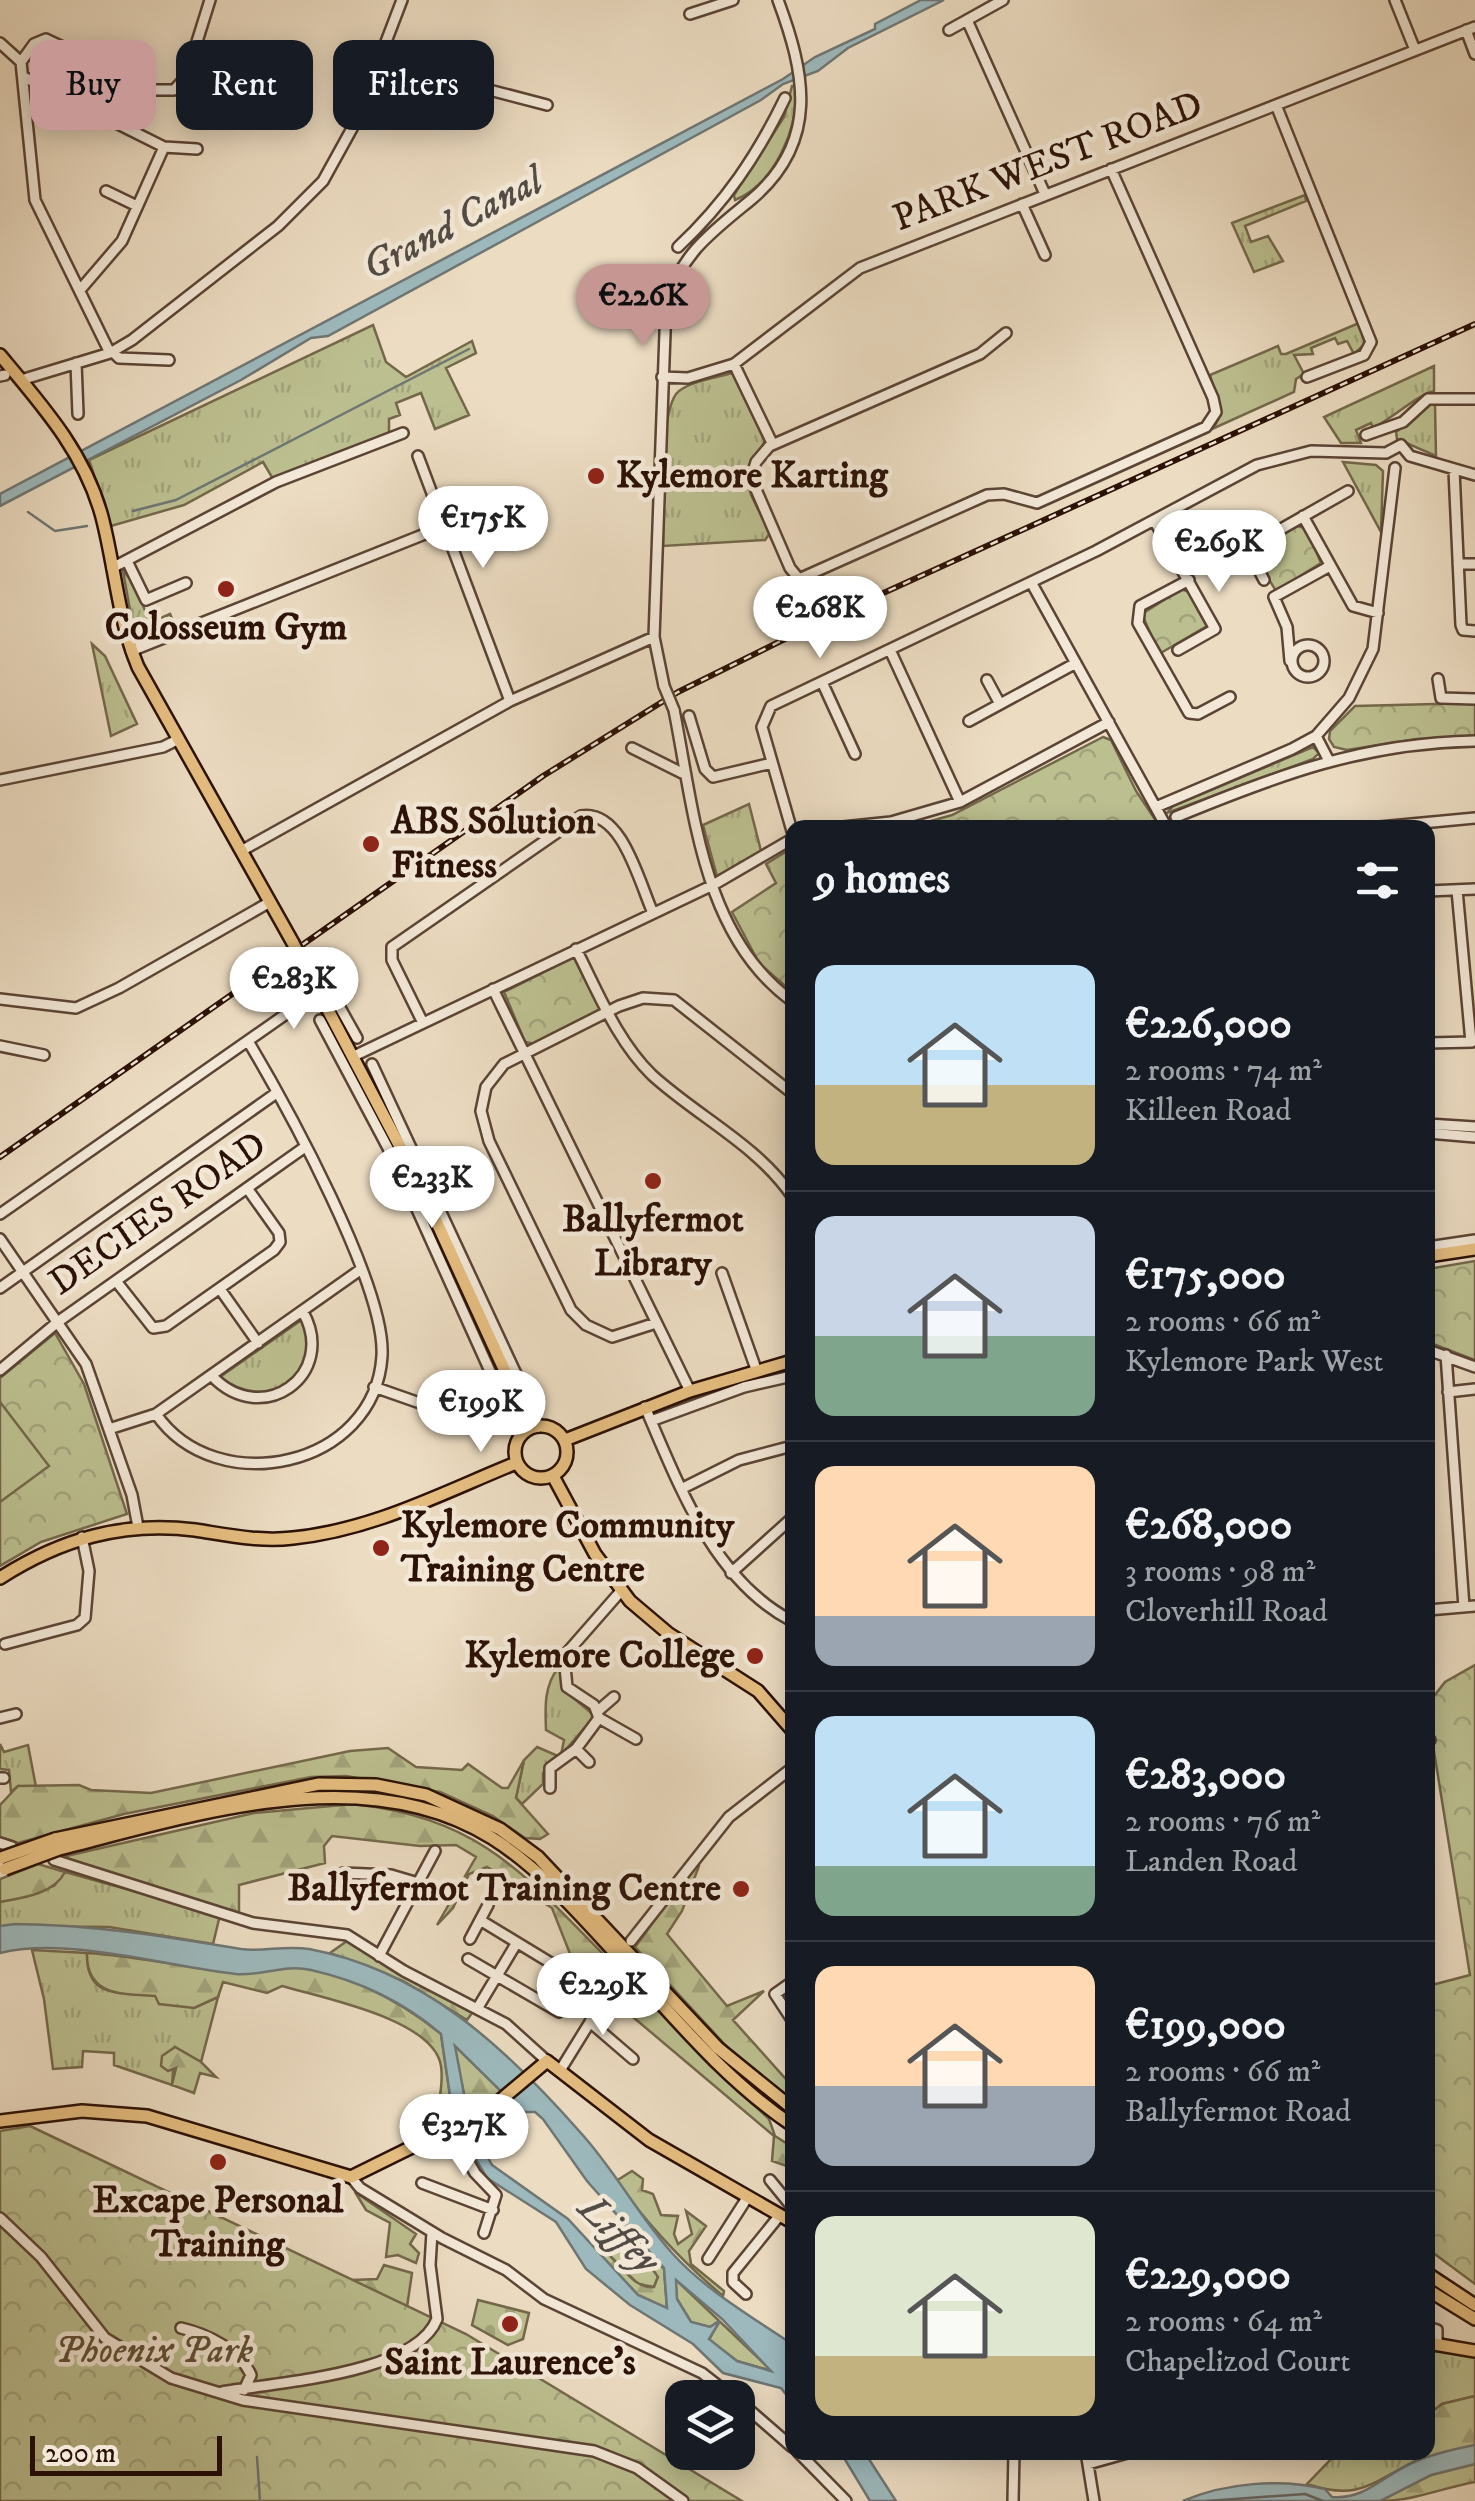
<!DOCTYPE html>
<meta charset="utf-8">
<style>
body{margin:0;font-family:"IM FELL DW Pica",serif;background:#20242c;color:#f1f3f6;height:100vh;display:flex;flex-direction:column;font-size:38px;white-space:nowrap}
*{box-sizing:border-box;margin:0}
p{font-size:32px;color:#9ea1a6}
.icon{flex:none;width:55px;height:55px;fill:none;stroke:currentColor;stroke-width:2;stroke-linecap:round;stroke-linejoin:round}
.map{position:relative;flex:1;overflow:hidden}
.details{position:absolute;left:785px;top:820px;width:650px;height:1640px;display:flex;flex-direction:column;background:#171b24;border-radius:20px;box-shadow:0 5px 25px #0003}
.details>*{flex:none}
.top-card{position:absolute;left:30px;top:40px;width:605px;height:90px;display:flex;gap:20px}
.controls{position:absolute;left:665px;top:2380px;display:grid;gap:20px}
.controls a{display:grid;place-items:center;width:90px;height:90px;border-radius:20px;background:#171b24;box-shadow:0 5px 25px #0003;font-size:50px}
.scale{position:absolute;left:30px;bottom:25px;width:192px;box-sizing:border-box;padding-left:10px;border:5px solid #2b1106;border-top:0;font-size:28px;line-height:35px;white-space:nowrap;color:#2b1106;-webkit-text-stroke:8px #f3e8d7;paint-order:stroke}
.price{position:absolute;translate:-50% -85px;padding:0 22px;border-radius:35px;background:#fff;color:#222;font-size:32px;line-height:65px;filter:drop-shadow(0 2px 5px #0008)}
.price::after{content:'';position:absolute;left:50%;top:60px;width:30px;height:22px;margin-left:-15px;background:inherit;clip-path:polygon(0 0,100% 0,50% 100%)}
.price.current{background:#c59692;color:#111}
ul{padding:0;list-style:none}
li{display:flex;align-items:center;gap:30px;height:250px;padding:0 30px}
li+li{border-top:2px solid #363941}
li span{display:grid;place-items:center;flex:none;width:280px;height:200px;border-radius:20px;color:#555}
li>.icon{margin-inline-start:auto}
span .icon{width:120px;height:120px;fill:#fffc;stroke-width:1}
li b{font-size:42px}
h2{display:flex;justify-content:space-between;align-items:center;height:120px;padding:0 30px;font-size:42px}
.pill{padding:0 35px;border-radius:20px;background:#171b24;box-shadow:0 5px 25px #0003;font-size:35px;line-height:90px}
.pill.current{background:#c59692;color:#111}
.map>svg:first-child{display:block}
</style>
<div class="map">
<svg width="1475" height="2501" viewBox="0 0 1475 2501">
<defs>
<pattern id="grass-tufts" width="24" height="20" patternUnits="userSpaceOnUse" patternTransform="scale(2.5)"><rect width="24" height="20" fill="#bcbf90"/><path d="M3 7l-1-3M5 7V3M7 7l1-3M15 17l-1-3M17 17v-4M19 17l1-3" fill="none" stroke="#a2a37b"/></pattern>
<pattern id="forest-firs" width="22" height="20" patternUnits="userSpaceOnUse" patternTransform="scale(2.5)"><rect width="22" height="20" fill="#bcbf90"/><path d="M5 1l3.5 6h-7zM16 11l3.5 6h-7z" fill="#a2a37b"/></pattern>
<pattern id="cemetery-stones" width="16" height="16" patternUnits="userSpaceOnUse" patternTransform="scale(2.5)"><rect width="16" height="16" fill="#bcbf90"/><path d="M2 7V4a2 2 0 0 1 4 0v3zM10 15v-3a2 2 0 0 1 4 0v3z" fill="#a2a37b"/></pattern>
<pattern id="park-crowns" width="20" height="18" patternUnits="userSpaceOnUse" patternTransform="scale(2.5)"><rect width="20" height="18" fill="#bcbf90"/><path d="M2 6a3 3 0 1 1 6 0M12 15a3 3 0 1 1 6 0" fill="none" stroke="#a2a37b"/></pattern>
</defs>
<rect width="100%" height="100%" fill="#ecdcc2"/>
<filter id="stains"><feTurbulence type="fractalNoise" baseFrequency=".002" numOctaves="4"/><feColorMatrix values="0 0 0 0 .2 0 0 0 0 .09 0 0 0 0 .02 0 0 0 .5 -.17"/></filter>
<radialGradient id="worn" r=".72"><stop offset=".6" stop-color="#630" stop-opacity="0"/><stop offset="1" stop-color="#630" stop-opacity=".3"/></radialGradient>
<path fill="url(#grass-tufts)" stroke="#74684b" stroke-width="2.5" d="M792,86H796C799,127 775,184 735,200L734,195L784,117Z
M1305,195L1306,201L1245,226L1251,242L1268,236L1283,261L1254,272L1232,223Z
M1359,323L1366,343L1354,354L1347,341L1338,344L1335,338L1311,348L1313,354L1294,355L1304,374L1296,379L1294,392L1212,429C1229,409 1215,396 1210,375L1278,346L1281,354H1286Z
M373,325L386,362L406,377L472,341L476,353L446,368L469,415L435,429L421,393L396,403L400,415L389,419V434L273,479L263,462L184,505L111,526L89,460Z
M1434,366V391C1419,394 1391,419 1373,428L1371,423L1356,430L1361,443H1341L1324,417Z
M732,373L736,374L765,441C739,490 746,482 770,533L765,540L663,546C664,518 658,407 679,391C692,381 716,378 732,373Z
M1429,404H1435L1436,456L1397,439L1396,432Z
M1343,462L1376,465L1383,471L1381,532Z
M123,571L134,583L150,623L170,614L176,627L142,640L135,638Z
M92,644L105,656L137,724L111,736Z
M1313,747L1319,753L1313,759L1167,813L1173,806Z
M749,804L761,851L717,876L703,825Z
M303,1319C326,1376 271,1415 220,1377Z
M559,1667L564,1690L595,1716L561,1755L564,1740L546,1730C545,1707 544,1685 559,1667Z
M0,1744L4,1752L28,1745L36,1787L18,1786L11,1792L9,1770L0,1769Z
M537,1747L558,1756L543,1773V1784L522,1804L516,1798L524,1760Z
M65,1872L220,1915L213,1944L109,1927L0,1926V1902L54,1886Z
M32,1950L87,1953C86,2002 123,1990 156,1996C169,1999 182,2004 194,2008L218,1997L201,2062L175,2047L172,2085L114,2065V2053L83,2051L82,2067L53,2069L44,1999Z
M618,2220L655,2268L658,2277L654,2287L638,2284L609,2255L620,2246L616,2242L610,2246L600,2233Z
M1437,2351L1475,2357V2396L1442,2404L1428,2415V2352Z
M1337,2453H1414L1415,2461C1370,2484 1358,2501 1307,2484Z"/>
<path fill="url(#forest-firs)" stroke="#74684b" stroke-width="2.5" d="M388,1748L416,1767L462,1770L468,1764L502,1788H508L524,1760L516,1798L548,1834L540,1839L525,1838L493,1816L440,1792L346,1776L311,1777L124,1814L18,1843L0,1837V1805L18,1786L79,1785L91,1790L151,1793L350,1751Z
M354,1804C484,1819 526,1877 612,1963L603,1972L600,1987L576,1969L552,1908L487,1867L469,1874L453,1908L437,1925L476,1857L456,1845L420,1846L332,1836L324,1846L325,1863L239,1885V1913L62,1857L254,1813Z
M38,1864L65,1872C54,1894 22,1898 0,1902V1879Z
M696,1864L699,1866L682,1911L667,1934L727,2006L764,1991L733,2020L792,2086V2101L729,2049L635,1947Z
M347,1941L472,2013L467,2020L403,1981L330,1953Z
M87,1953C137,1956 184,1967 233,1973C251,1976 262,1968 278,1966C329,1961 404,2003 441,2034L454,2123L433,2135C436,2114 444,2087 441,2066C434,2019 322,1998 282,1986L267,1993L223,1982L218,1997L194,2008L159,2004L155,1996C122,1994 86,1996 87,1953Z
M620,1969L710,2065L769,2119L775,2136L789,2145L792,2168L772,2161L774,2136L608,1996Z
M454,2045L502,2091L468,2115Z
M175,2047L201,2062L216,2077L200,2073L194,2093L172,2085L176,2068L168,2071L161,2066L162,2056Z
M632,2171L643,2179L642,2190L653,2194L661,2215L678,2216L674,2234L678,2244L692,2234L686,2211L706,2226L689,2251L691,2264L724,2291L723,2296C681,2261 649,2226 616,2181Z
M355,2192L416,2234L410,2244L419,2253L416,2263L398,2255L386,2257L390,2223L366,2210Z
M622,2225L664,2269L667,2309L638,2295L591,2246C617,2250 628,2290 654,2287L658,2277Z
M384,2265L412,2273L407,2307L352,2280L377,2279Z
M675,2279L772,2371L737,2361L709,2340L719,2321L710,2327L691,2322L677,2299Z
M1475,2396V2445L1415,2461L1414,2453L1428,2452V2415L1442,2404Z
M1475,2464V2482C1442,2488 1413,2501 1380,2501L1431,2475Z"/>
<path fill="url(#cemetery-stones)" stroke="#74684b" stroke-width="2.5" d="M478,2300L529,2313L523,2339L508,2345L472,2325Z"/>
<path fill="url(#park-crowns)" stroke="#74684b" stroke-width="2.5" d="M1295,525L1307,529L1321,563L1276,591L1254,555L1255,549Z
M1181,589L1192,593L1207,626L1159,654L1142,614Z
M1475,703V737L1417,739L1347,750L1334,747L1329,739L1330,731L1355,706Z
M1103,737L1111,740L1136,791L1160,827H910L952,815Z
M792,848V992L759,963L732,912L776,883L766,864Z
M574,957L602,1011L535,1044L525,1042L504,992Z
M1475,1261V1360L1428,1342V1269Z
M55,1333L84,1384L127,1514L41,1542L0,1566V1378Z
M1475,1665V2284L1428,2249V1986L1470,1975L1433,1745L1431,1700L1445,1682Z
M30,2126L466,2334L742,2501H0V2131Z"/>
<path fill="#bcbf90" stroke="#74684b" stroke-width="2.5" d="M0,1402L49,1466L0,1502Z"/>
<path fill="#9db9bd" stroke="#6f7674" stroke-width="2.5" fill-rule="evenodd" d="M921,0H944L848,48L818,71L783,84L761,100L328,336L311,338L241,380L0,506V494L783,79L815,57L875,29V24Z
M15,1924C95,1925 163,1936 241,1949C263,1952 285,1945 309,1949C423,1970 506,2048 580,2132C614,2169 638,2215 672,2253C704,2289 752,2317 792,2344V2402L781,2388L723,2373L693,2344L630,2305L586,2269L556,2222L487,2178L454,2123L441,2034C404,2002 360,1981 311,1970C284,1964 263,1976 236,1974C169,1967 66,1936 0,1953V1926ZM455,2046L522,2112H535L543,2119L587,2181L664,2268L667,2308L638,2295L568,2219L492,2165L470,2126ZM676,2280L722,2319L771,2371L737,2361L709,2339L720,2321L710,2327L691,2322L677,2299Z
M1475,2445V2464L1431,2475L1380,2501H1183C1224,2483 1281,2478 1325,2489L1332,2497C1365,2500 1384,2475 1412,2463C1432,2454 1454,2449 1475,2445Z
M841,2453H865L896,2501H870Z"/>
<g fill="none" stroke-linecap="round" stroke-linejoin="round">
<path stroke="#646562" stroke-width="2.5" d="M1207,2501L1305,2494L1323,2501"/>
<path stroke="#6f7674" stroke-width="2.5" d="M133,511L176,500L469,349
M28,512L55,531L87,526
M257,2457L260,2501"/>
<defs>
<path id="minor" d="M1395,0L1415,50
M690,14L733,0
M967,20L1045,194
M949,30L1003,0
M1466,30L1475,54
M0,43L21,62L35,200L110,353
M378,61L547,105
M21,62L34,44L46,39L154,90H174L186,77L210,0
M24,77L164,147L122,241L80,290
M1276,105L1371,342L1364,355L1307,377
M164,147L197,149
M106,191L137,206
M1022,204L1045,255
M678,247C725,203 757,156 785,98
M113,352L119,358L169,360
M76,363L78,414
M734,364L772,443L756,462L751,478L790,568L799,579L987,495L1004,494L1037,503L1206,427L1216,412L1213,398L1111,169
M0,376L5,375
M662,377L688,378L734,364L860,268L1475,27
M21,380L110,353L132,340L278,226L323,181L355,123L402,0
M1366,435L1403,422L1428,399H1475
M772,445L980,354L1006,333
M1386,453L1401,445L1410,456
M418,456L510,701
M1410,456L1475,475
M1454,470L1461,625L1463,630L1475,631
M1303,516L1353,606L1378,613
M1154,520L1215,629L1178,650
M128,563L146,600L186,583
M1458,564H1475
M112,568L276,482L403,433
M1189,580L1140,606L1138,623L1189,713L1198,714L1230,697
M1264,580L1250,553L1253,545L1348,491
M1031,582L1167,828
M1292 661a16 16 0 1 1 32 0a16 16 0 1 1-32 0Z
M890,650L960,802
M131,651L445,526
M1290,661L1287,627L1274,597L1330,566
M1438,679L1441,698L1475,699
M987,680L1000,704
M822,682L855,754
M664,686L654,637L666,305C680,254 713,231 752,199C820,141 805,73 778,0
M674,710C694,810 702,936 792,1001
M689,716L705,769L713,777L772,763
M969,721L1076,663
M1316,736L1328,759
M632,748L682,773
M0,780L163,747L177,740
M1156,807L1292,749L1316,736L1349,698L1373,649L1395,468
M1176,817C1278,775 1363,743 1475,741
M833,828L891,822L960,802L1109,722
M1369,828L1475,818
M792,831L762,727L771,706L1096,551L1257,465L1311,451L1386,453
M241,851L510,701L654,637
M1457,890L1471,1042
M1428,891L1475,889
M576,949C598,992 617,1041 652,1075C698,1117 756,1144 792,1196
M315,963L357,1038
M493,989L690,1391
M0,999L76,1008L119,988L270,902
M320,1020L397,1165L508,1411
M423,1023L392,960V947L581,816C622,809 639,882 653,913
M1428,1043L1472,1042
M0,1046L44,1055
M354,1056L713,885L792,839
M372,1064L524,1391
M1428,1124L1475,1127
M1428,1133L1475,1137
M0,1214L319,991
M0,1239L86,1364L132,1495L138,1527
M1428,1247L1475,1240
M722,1273L756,1369
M116,1281L153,1328L166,1326L274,1250L280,1242L279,1233L247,1188
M0,1288L275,1094
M220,1289L258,1343
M656,1323L612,1337L586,1325L571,1310L489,1141L481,1111L486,1087L504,1064L619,1006L643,998L674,1000L792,1093
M1428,1350L1475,1367
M1446,1355L1464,1607
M0,1370L59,1321L305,1147
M212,1376C262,1429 338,1375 303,1312
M374,1387L434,1408
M1448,1392L1475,1389
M645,1407C679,1485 713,1580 792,1621
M156,1414C216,1501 375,1468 382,1356C386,1286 286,1105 248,1041
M651,1421L744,1387L792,1376
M109,1429L156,1414L360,1270
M683,1488L739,1460L792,1446
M731,1573L792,1518
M1428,1610L1475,1606
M5,1644L77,1625L85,1618L89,1571L82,1537
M599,1710L614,1697
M0,1718L16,1714
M599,1718L636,1739
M1428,1740H1430
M576,1749L589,1762
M0,1778H4
M550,1788V1768L576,1749L599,1718L594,1705L567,1687L564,1656L621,1591
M0,1843L12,1847
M54,1860L253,1923L347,1935L404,1971L506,2024L547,2061
M343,1873L391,1875L418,1883
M480,1920L564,1971
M470,1939L488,1905
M631,1941L729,1817L792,1768
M379,1956L435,1851
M468,1959L559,2012
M792,1982L775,1994L792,2020
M477,2009L516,1944
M590,2022L633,2059
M561,2069L590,2022L615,1966
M451,2130L475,2173L496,2195L484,2233
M351,2177L360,2188L442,2238L506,2270L544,2299L702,2373L734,2398
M770,2180L792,2207
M422,2183L493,2210
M0,2218L41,2257L105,2338L171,2378L243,2400L594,2451L637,2468L683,2501
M708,2259L747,2198
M746,2294L733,2282V2273L780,2215
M1428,2327L1437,2330V2345
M181,2328C207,2334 240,2350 251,2375L244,2390
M222,2392C275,2382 415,2375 437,2319L430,2265L432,2232
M738,2400L792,2447
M798,2452L846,2501
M1086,2452L1094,2501
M1088,2464L1131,2452
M1013,2501L1014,2452"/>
<path id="major" d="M0,355C42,405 85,453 102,517C115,567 118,619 138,667L293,943
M298,953L416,1177L531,1428
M1428,1256L1475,1249
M515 1452a26 26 0 1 1 52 0a26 26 0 1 1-52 0Z
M565,1440L690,1391L792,1361
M553,1476L595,1554L630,1601L669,1634L758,1691L792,1730
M0,1578C61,1539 123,1521 195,1530C228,1535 260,1542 293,1538C373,1530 442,1493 516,1463
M55,1839L319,1784L376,1785L426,1795L500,1829L538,1857L718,2048L792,2108
M59,1849C194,1815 364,1758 492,1838C541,1869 580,1915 619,1957C673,2016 725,2080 792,2125
M0,2121L82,2111L147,2116L351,2177L491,2108L547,2061L649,2140L792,2222
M1428,2274L1475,2305
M1428,2290L1475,2319
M1428,2343L1475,2351"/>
</defs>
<use href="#minor" stroke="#5b4435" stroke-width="14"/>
<use href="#major" stroke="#2b1106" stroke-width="16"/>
<use href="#minor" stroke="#f3e8d7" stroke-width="9"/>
<use href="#major" stroke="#e6be81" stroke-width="11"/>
<defs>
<path id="rail" d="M0,1157L543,776L678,692L813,625L1475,324"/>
</defs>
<use href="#rail" stroke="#2b1106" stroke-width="6"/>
<use href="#rail" stroke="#f3e8d7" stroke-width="2.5" stroke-dasharray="8" stroke-linecap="butt"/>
<defs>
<path id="minor-bridge" d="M664,686L674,710"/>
<path id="major-bridge" d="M293,943L298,953
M1,1858L55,1839
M5,1869L59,1849"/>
</defs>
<use href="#minor-bridge" stroke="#5b4435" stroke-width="14" stroke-linecap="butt"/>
<use href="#major-bridge" stroke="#2b1106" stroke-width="16" stroke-linecap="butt"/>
<use href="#minor-bridge" stroke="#f3e8d7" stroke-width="9"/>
<use href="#major-bridge" stroke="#e6be81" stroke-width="11"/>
</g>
<g fill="#8f2418" stroke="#f3e8d7" stroke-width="4">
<circle cx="596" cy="476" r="10"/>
<circle cx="226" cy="589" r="10"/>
<circle cx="371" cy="844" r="10"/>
<circle cx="653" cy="1181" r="10"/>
<circle cx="381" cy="1548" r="10"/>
<circle cx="755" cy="1656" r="10"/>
<circle cx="741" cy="1889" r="10"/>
<circle cx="218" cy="2162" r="10"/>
<circle cx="510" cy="2324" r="10"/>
</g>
<g text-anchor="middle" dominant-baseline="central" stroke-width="9" stroke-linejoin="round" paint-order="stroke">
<g font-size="38" fill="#2b1106" stroke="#f3e8d7">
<text transform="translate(1048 162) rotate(-21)">PARK WEST ROAD</text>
<text transform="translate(158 1214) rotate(-35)">DECIES ROAD</text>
</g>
<g font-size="38" font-weight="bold" fill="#2b1106" stroke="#f3e8d7">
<text x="616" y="476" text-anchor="start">Kylemore Karting</text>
<text x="226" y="628">Colosseum Gym</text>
<text x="391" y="822" text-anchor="start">ABS Solution<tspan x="391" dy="44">Fitness</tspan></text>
<text x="653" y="1220">Ballyfermot<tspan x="653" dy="44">Library</tspan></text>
<text x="401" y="1526" text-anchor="start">Kylemore Community<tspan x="401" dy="44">Training Centre</tspan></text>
<text x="735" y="1656" text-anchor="end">Kylemore College</text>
<text x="721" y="1889" text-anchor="end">Ballyfermot Training Centre</text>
<text x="218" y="2201">Excape Personal<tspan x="218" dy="44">Training</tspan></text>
<text x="510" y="2363">Saint Laurence's</text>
</g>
<g font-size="38" font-style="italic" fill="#5e4e36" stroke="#f3e8d7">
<text x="154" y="2351">Phoenix Park</text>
</g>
<g font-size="40" font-style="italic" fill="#534c46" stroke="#f3e8d7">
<text transform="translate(453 225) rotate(-28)">Grand Canal</text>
<text transform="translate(618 2235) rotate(44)">Liffey</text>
</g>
</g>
<rect width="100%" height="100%" filter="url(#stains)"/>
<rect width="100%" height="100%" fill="url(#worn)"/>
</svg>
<div class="controls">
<a><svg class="icon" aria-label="layers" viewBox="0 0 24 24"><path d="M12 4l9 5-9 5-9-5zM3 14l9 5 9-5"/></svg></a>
</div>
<div class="scale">200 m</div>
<b class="price current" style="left:643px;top:349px">€226K</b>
<b class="price" style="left:483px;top:571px">€175K</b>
<b class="price" style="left:1219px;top:595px">€269K</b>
<b class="price" style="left:820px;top:661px">€268K</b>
<b class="price" style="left:294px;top:1032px">€283K</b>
<b class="price" style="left:432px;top:1231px">€233K</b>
<b class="price" style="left:481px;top:1455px">€199K</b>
<b class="price" style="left:603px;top:2038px">€229K</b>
<b class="price" style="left:464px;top:2179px">€327K</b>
<div class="top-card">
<a class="pill current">Buy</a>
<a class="pill">Rent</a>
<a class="pill">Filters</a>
</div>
<section class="details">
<h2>9 homes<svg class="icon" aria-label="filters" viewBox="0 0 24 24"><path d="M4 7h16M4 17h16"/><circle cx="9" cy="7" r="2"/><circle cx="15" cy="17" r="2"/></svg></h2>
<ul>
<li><span style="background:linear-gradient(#bfe0f5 60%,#c2b280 0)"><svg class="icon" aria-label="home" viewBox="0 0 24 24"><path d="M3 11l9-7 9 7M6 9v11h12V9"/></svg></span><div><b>€226,000</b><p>2 rooms · 74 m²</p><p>Killeen Road</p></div></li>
<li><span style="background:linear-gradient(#c9d6e8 60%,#7fa58c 0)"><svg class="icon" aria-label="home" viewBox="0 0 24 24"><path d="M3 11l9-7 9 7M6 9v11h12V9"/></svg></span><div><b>€175,000</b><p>2 rooms · 66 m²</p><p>Kylemore Park West</p></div></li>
<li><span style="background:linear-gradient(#ffd9b3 75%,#9aa5b1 0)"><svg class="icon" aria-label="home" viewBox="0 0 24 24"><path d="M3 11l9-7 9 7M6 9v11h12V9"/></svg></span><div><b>€268,000</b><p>3 rooms · 98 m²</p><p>Cloverhill Road</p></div></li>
<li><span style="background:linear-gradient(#bfe0f5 75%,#7fa58c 0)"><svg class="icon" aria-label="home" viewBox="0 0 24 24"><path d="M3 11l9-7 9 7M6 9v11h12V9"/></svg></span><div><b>€283,000</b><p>2 rooms · 76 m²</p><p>Landen Road</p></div></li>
<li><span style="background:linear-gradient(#ffd9b3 60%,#9aa5b1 0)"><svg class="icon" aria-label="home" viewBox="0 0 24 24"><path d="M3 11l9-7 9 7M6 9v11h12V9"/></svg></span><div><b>€199,000</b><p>2 rooms · 66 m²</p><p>Ballyfermot Road</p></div></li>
<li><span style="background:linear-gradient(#dfe7d0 70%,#c2b280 0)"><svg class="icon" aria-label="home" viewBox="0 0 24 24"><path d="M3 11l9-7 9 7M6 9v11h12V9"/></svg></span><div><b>€229,000</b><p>2 rooms · 64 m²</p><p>Chapelizod Court</p></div></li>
</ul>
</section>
</div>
